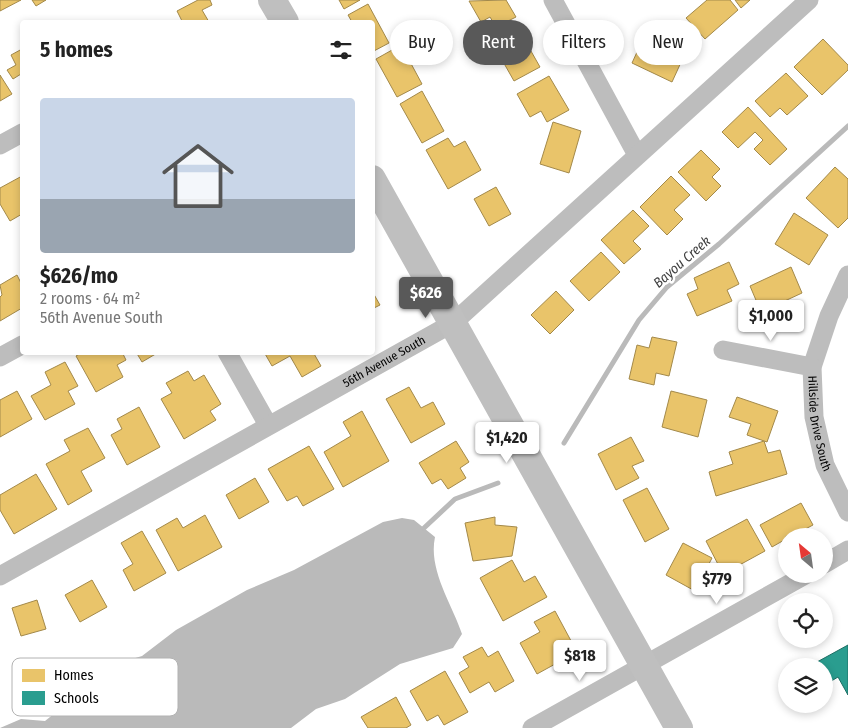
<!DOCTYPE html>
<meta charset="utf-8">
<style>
body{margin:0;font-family:"Fira Sans Condensed",sans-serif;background:#f6f6f6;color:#222;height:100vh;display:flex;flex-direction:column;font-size:19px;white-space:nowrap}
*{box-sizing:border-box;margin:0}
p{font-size:16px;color:#767676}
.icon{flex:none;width:28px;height:28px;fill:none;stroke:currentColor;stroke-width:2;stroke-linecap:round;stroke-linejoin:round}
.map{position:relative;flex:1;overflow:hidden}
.drawer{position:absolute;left:20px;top:20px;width:355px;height:335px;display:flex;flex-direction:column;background:#fff;border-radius:5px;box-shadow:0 2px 8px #0003}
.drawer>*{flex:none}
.banner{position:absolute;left:390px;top:20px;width:382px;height:45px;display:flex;gap:10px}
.needle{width:32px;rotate:331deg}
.tools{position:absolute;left:778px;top:528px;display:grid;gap:10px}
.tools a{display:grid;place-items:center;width:55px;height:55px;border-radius:50%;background:#fff;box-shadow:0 2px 8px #0003;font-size:25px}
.price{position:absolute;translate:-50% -42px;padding:0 11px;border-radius:5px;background:#fff;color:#222;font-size:16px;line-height:32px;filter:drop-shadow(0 1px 2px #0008)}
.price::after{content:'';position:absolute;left:50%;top:30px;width:15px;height:11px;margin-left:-8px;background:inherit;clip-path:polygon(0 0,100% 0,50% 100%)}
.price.on{background:#595959;color:#fff}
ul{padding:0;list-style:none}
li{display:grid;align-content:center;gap:10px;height:265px;padding:0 20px}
li span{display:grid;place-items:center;height:155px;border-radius:5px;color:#555}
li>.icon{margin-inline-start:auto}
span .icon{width:90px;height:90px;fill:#fffc;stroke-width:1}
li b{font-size:21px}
h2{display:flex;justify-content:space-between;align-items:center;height:60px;padding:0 20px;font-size:21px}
.chip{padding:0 18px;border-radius:22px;background:#fff;box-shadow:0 2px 8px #0003;font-size:18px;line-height:45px}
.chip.on{background:#595959;color:#fff}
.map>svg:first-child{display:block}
</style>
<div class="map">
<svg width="848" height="728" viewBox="0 0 848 728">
<rect width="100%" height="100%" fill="#fff"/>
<path fill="#bababa" d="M402,518L414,520L435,537C428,570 452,604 462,634L453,648L400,664L345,699L316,709L291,728H0L21,719L45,721L55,713L57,706L64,696L85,688L122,662L142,656L176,630L247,590L294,570L383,522Z"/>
<path fill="#e9c46a" stroke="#a3894a" d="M0,0H21L0,11Z
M32,0H46L36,6Z
M198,0H210L212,5L202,10L209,22H179L182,21L177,11Z
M339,0H360L344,9Z
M506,0L516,17L496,27L490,17L481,22L469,1Z
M707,0H730L738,10L705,39L686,18Z
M735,0H750L741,8Z
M368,4L389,43L372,52V22H352L348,15Z
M519,30L540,67L514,81L493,44Z
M643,39L683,58L672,82L632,63Z
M823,39L848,65V70L822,95L794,67Z
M401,45L422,84L397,97L376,59Z
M22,49V77L21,74L13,79L7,70L16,65L11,55Z
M786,73L808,96L787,115L780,108L770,117L755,101Z
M0,75L12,94L0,101Z
M549,76L569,110L547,122L541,111L530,117L517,94Z
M422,91L444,131L422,143L400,104Z
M748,107L787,149L770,165L754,149L763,140L755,132L738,148L722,132Z
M553,122L581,131L569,173L540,164Z
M448,138L454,147L465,141L481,170L448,189L426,150Z
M701,150L720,169L712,177L721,186L706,201L678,172Z
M835,167L848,179V218L838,228L806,198Z
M22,176V214L10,221L0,204V188Z
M671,176L690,195L674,210L683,219L667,235L640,207Z
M496,187L511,214L489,226L474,199Z
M633,210L649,226L633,241L641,249L624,264L601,240Z
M794,213L828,235L809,265L775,244Z
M601,252L620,272L589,301L570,281Z
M729,262L739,284L727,290L732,301L697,316L687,294L698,289L694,278Z
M791,267L802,293L761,312L750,286Z
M17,275L22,285V308L0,321V297L2,295L0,285Z
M372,291L380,305L372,309Z
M556,291L574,310L550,334L531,315Z
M652,337L677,342L669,376L656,373L654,385L629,379L637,345L649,348Z
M83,352H122L126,360L117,365L123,377L96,392L76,356Z
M136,352H159L142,362Z
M264,352H313L321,366L302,377L290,356L272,366Z
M65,362L78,386L68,391L75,404L45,420L31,396L51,385L45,372Z
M188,371L194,381L204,375L221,404L210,411L216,420L184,439L161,399L172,393L166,383Z
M409,387L421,408L433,402L445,424L411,443L386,399Z
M17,391L32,419L0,437V400Z
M671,391L707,400L698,437L662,427Z
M737,397L778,411L767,442L747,435L751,424L729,417Z
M139,407L160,447L127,465L111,435L122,429L117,419Z
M362,411L389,461L343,487L324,452L351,436L343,422Z
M88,428L105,458L81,471L92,491L68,505L46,464L70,451L64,440Z
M631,437L644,461L632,466L639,478L616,490L598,454Z
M456,441L469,462L460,468L466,478L448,489L441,479L432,484L419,463Z
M764,441L768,453L780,450L787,474L716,496L709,472L733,464L729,452Z
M309,446L334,489L303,506L297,496L287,501L268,469Z
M36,474L57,509L14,534L0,510V495Z
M255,478L269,502L239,519L226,495Z
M647,488L669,529L645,542L623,500Z
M801,503L813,525L792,536H786V539L772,547L760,525Z
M205,515L222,547L178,571L156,530L177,518L183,528Z
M495,517V525L517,527L512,556L473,561L465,523Z
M747,519L765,551L723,574L706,541Z
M142,531L166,573L134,591L123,570L133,564L121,543Z
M683,543L712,558L695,591L666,575Z
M512,560L524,582L535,576L547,597L503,621L480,578Z
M92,580L107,607L80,622L65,595Z
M37,600L46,629L21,636L12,608Z
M555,611L577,652L537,674L520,643L540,632L534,622Z
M482,647L488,657L498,651L514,681L495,692L489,682L470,693L459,673L469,667L463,657Z
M445,671L468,712L444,725L438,715L427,721L410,691Z
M396,697L411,725L406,728H368L361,717Z"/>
<path fill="#2a9d8f" stroke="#1d6e64" d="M848,645V695L838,677L828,683L824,675V666H819L817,662Z"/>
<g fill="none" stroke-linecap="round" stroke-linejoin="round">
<path stroke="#bababa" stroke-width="5" d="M564,443L639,320L667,287L719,244L848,126
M424,528L455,499L498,483"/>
<g stroke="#bdbdbd" stroke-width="19">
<path d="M553,0L637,155"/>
<path d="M0,145L22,133"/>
<path id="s1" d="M848,275L829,316L812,367L814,417L825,465L848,512"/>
<path d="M723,350L812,367"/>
<path d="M227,352L268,425"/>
<path d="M0,357L22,345"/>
<path d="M824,564L848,550"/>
<path id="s2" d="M0,576L453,323L809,0"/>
<path d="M532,728L807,574"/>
</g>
<path stroke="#bfbfbf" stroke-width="28" d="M272,0L285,22
M372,179L679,728"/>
</g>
<g text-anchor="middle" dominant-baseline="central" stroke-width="5" stroke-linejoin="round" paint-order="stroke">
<g font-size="12" fill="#000" stroke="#fff">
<text stroke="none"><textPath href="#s2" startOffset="440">56th Avenue South</textPath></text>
<text stroke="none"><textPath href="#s1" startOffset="156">Hillside Drive South</textPath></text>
</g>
<g font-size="14" font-style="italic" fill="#3e3e3e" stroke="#fff">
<text transform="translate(682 262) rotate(-41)">Bayou Creek</text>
</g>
</g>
<rect x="12" y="658" width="166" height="58" rx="8" fill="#fff" stroke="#b2b2b2" stroke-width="1"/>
<rect x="22" y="669" width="23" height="13" fill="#e9c46a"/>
<rect x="22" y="691" width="23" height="14" fill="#2a9d8f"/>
<g font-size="14" fill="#000">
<text x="54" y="680">Homes</text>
<text x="54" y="703">Schools</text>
</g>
</svg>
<div class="tools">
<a><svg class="needle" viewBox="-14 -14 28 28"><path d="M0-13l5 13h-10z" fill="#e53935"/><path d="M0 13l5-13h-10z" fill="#767676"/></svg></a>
<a><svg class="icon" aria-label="locate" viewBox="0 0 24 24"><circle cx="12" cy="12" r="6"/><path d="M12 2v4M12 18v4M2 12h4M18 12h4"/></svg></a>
<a><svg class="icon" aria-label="layers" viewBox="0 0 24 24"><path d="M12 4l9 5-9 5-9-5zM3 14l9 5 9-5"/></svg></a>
</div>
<b class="price on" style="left:426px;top:319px">$626</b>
<b class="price" style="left:771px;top:342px">$1,000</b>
<b class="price" style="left:507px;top:464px">$1,420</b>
<b class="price" style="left:717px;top:605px">$779</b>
<b class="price" style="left:580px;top:682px">$818</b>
<div class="banner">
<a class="chip">Buy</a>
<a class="chip on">Rent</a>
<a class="chip">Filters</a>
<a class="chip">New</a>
</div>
<section class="drawer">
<h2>5 homes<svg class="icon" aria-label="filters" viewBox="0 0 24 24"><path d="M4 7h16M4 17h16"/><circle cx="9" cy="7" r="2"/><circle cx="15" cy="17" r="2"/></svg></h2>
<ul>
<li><span style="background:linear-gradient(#c9d6e8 65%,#9aa5b1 0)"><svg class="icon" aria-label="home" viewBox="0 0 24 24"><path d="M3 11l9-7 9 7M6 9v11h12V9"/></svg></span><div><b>$626/mo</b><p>2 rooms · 64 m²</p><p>56th Avenue South</p></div></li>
</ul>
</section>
</div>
